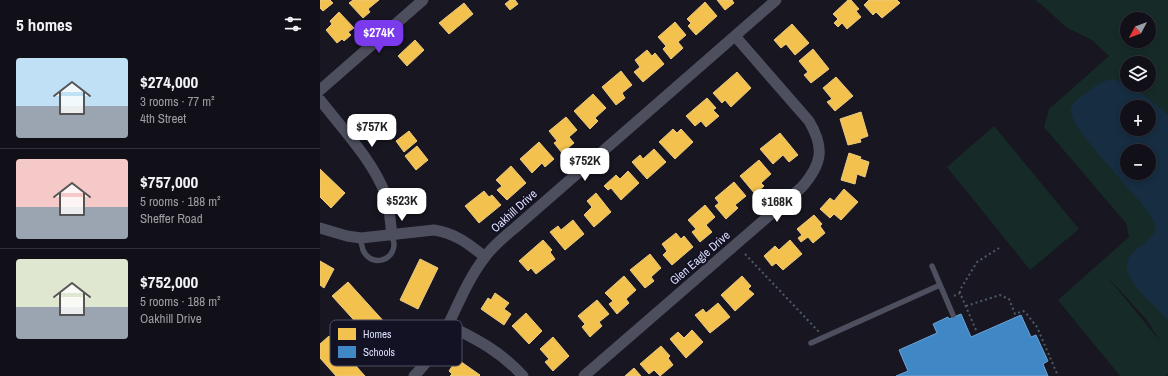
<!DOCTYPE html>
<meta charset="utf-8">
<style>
body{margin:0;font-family:"Archivo Narrow",sans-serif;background:#1e1e26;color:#f1f3f6;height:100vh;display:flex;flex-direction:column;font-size:15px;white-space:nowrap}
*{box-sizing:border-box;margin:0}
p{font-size:13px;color:#9c9da2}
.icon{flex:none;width:22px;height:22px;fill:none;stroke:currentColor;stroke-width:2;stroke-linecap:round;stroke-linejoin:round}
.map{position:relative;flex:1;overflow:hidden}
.drawer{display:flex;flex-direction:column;background:#111019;width:320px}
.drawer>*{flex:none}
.needle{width:26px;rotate:229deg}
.buttons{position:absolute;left:800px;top:12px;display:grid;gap:8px}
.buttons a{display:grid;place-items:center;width:36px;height:36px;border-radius:50%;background:#111019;box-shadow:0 2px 6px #0003,0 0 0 1px #303038;font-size:20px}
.price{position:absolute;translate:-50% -34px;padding:0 9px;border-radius:8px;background:#fff;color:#222;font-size:13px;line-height:26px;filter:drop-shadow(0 1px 2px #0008)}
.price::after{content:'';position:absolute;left:50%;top:24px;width:12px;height:9px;margin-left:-6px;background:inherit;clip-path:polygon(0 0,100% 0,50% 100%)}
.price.active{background:#7c3aed;color:#fff}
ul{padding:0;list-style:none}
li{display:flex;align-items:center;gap:12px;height:100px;padding:0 16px}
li+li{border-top:1px solid #303038}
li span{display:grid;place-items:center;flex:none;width:112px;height:80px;border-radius:4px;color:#555}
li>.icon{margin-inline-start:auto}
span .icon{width:48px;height:48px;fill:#fffc;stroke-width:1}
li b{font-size:17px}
h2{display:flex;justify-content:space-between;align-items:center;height:48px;padding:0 16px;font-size:17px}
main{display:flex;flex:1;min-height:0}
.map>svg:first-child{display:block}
</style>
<main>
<section class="drawer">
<h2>5 homes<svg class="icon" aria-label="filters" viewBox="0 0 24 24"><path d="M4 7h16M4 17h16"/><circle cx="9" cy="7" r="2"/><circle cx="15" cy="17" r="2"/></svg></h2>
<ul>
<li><span style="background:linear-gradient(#bfe0f5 60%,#9aa5b1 0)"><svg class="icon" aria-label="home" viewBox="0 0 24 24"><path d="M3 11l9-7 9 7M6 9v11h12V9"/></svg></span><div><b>$274,000</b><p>3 rooms · 77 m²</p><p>4th Street</p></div></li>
<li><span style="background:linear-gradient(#f6c9c9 60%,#9aa5b1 0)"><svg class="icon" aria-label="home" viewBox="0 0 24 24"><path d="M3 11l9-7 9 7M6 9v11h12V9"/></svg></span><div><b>$757,000</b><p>5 rooms · 188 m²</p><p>Sheffer Road</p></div></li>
<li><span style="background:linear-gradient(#dfe7d0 60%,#9aa5b1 0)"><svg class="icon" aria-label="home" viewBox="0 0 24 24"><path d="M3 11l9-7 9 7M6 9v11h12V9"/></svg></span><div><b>$752,000</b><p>5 rooms · 188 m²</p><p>Oakhill Drive</p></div></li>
</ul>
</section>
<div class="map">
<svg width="848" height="376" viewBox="0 0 848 376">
<rect width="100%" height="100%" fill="#171621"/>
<path fill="#162b28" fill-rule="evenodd" d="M715,0H848V374L846,376H800L738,300L809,237L806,223L724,127L729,109L789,56L772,40L746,27L722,5ZM807,19H829V41H807ZM807,63H829V85H807ZM807,107H829V129H807ZM807,151H829V173H807ZM785,274L826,319L840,341Z
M674,126L759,229L710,270L627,167Z"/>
<path fill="#162d42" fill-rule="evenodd" d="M792,79C813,83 832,102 848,115V321C836,304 815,292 808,272C798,248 845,243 833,220C823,198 745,126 751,108C753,102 761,97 766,93C775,86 781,81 792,79ZM807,107H829V129H807ZM807,151H829V173H807Z"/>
<path fill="#f2c14e" stroke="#ebc982" d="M0,0H10L13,3L3,11L0,8Z
M33,0H59L48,9L50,12L43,18L29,3Z
M190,0H195L198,4L190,10L185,4Z
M397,0H412L414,3L405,10Z
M528,0H531L539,9L536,11L541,17L527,29L522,23L518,27L514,23L518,19L513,14Z
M549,0H577L580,3L562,18L556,12L553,15L544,5Z
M385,2L397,16L376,35L368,26L371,23L367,19Z
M144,3L153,14L129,34L119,23Z
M19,12L34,28L28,32L31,35L24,41L22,39L17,43L6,30L12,24L10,21Z
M355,22L366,35L358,42L363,48L351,59L343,49L346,46L338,37Z
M472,24L489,43L475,55L466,44L461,48L454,40Z
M95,40L104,50L87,66L78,56Z
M493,49L509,69L491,83L484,75L488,72L479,61Z
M327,50L332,56L335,53L344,64L323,82L314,72L320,67L315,60Z
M301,71L312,85L302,93L305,98L296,105L282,87Z
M417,72L431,88L411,107L405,100L402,103L393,93Z
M516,77L533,96L515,111L507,102L512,99L503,88Z
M273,94L286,108L275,118L278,121L270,129L254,111Z
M387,98L396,108L393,110L399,116L386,127L381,121L375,126L366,116Z
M541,112L548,136L540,139L541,142L528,145L520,119Z
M246,117L257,130L249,137L254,143L242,153L234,143L237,141L229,131Z
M353,129L357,133L361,129L373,142L355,159L339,142Z
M89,131L97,141L84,152L76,141Z
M460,133L478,155L469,162L463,155L453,164L440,149Z
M219,142L234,159L225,167L222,163L212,173L200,159Z
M97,146L108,160L96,170L85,156Z
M334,149L346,162L327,179L312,162L320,155L323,159Z
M529,153L541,157L540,159L549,162L545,177L537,174L535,184L521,180Z
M439,160L451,174L441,183L444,186L435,194L420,176Z
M191,166L206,183L187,200L177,190L182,186L176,180Z
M0,169L25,193L11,208L0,197Z
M308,171L319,183L301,200L291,188L288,190L284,186L296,175L300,179Z
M414,182L426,196L415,205L418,208L406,219L395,206L399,203L395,198Z
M524,189L538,202L521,220L514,214L510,218L500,209L510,198L514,201Z
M164,191L169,197L172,195L181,205L159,223L145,206Z
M276,193L291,212L274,227L264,215L272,207L267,201Z
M385,205L395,217L386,225L392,232L380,242L372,232L376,229L368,220Z
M494,215L502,224L500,226L505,233L493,243L488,237L481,242L478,238L482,235L477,229Z
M253,220L264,234L245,250L230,232L238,226L241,230Z
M356,233L361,239L364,236L373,247L352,265L343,255L347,251L342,244Z
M223,240L232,250L230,252L235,259L216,274L211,268L208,271L199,261Z
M470,240L482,254L463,270L456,263L452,266L444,256L455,246L459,250Z
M330,254L341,268L331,277L334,281L325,288L310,270Z
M100,259L118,268L98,309L80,300Z
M0,261L14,269L4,288L0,285Z
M304,276L316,290L306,299L309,303L297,314L289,304L293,301L285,293Z
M422,276L431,286L428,289L434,294L415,311L401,295Z
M28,282L77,336L62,351L12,296Z
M175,293L189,303L184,309L191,314L184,325L161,309L168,298L171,300Z
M277,300L289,314L279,322L282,326L270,337L262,327L265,324L258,316Z
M398,303L410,317L390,333L375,315L383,309L386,313Z
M206,313L222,331L209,344L192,326Z
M372,330L383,342L366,358L350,339L358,332L364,338Z
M9,336L45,376H16L0,358V344Z
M233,337L249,356L233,371L225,362L229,359L220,349Z
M341,346L350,356L348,358L353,365L340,376L334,370L329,374L320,364Z
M137,359L160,375L159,376H130L132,374L129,371Z
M314,368L321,376H305Z"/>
<path fill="#3f88c5" stroke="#6ea2d5" d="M641,314L651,337L701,315L711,337L716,335L728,361L723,364L728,376H576L588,371L579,350L617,333L613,324L628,317L629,319Z"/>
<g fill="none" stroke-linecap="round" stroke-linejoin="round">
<path stroke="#4e5c63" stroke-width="2" stroke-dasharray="2 3" stroke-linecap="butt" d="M425,254L499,332
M640,293V290L657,262L679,248
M634,296L640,293L656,330
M646,306L680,295L689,299L695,314L703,311L705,312L717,327L738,376"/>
<path stroke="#4d4f5f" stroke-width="5.5" d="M41,238C41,242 42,247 43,250C50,267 74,262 74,244C74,241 72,238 72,235
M612,266L633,315
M491,343L620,285"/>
<path stroke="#4d4f5f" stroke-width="11" d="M0,90L103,0
M0,100C22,128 54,162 66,196C70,208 70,222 72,235
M0,228L27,236L41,238L114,230C135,233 149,244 165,257
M128,325C158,340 180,351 203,376
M94,376C128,343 136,294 165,257C173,246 185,236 196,227L456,0
M264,376L482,187C502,164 505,148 489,121L415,36"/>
</g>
<g text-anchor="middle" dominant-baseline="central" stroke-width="4" stroke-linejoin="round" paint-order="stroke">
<g font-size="12" fill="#dbddfa" stroke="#131225">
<text transform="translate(194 211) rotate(-42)">Oakhill Drive</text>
<text transform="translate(380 258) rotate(-41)">Glen Eagle Drive</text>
</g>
</g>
<rect x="10" y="320" width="132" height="46" rx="6" fill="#131225" stroke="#4f4f65" stroke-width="1"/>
<rect x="18" y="328" width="18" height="12" fill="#f2c14e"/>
<rect x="18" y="346" width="18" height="12" fill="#3f88c5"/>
<g font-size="11" fill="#dbddfa">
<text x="43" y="338">Homes</text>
<text x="43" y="356">Schools</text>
</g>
</svg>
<div class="buttons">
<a><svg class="needle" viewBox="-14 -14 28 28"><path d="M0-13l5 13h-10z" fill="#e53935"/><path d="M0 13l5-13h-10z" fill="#9c9da2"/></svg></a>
<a><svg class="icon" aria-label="layers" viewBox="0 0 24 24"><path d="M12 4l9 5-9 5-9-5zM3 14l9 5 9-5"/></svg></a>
<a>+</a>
<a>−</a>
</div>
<b class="price active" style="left:59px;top:54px">$274K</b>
<b class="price" style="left:52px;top:148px">$757K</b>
<b class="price" style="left:265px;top:182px">$752K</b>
<b class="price" style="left:82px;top:222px">$523K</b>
<b class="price" style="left:457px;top:223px">$168K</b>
</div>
</main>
